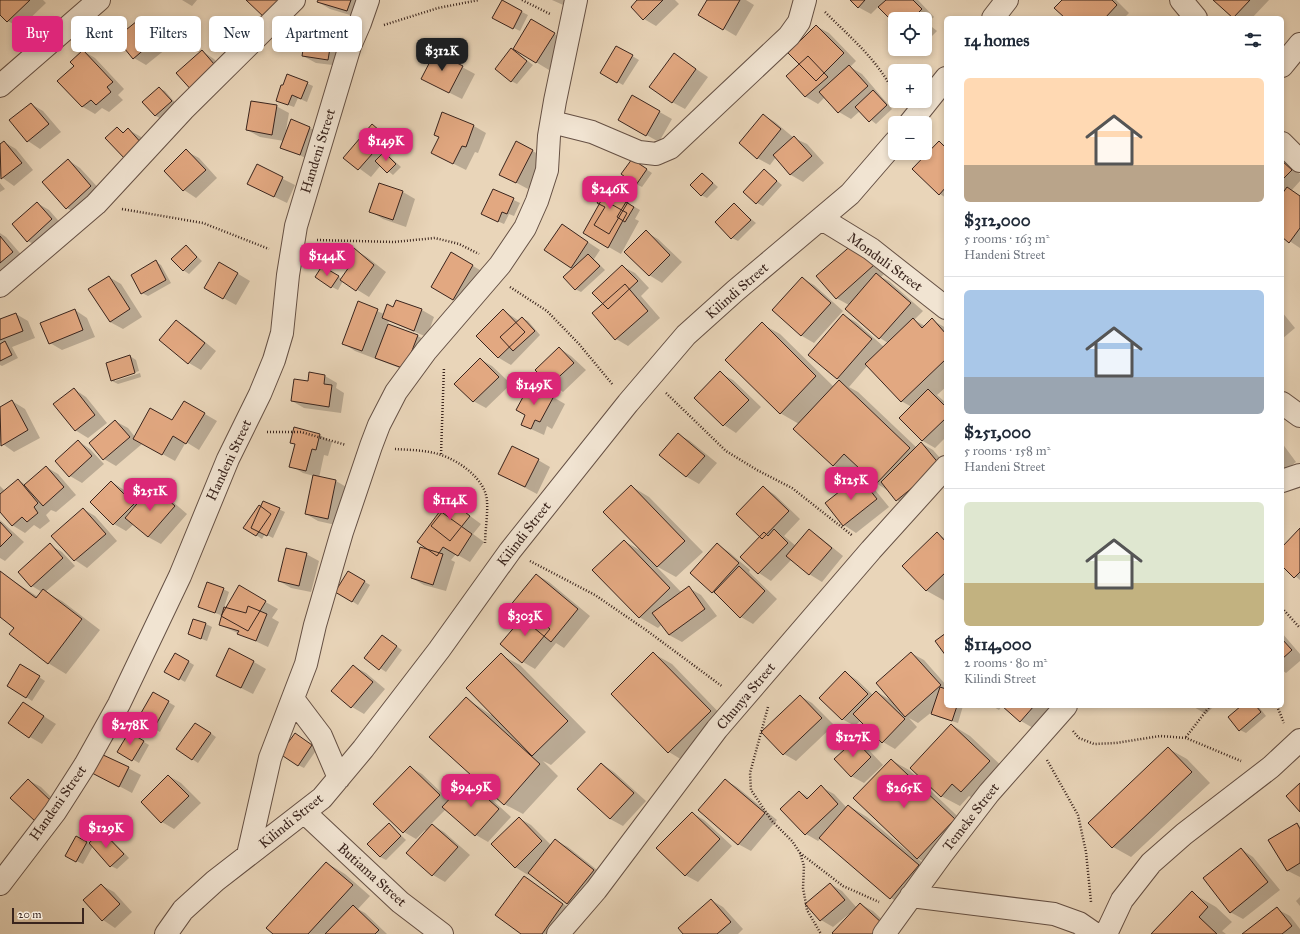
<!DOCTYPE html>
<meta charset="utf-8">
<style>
body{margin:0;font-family:"IM FELL Great Primer",serif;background:#f2f2f3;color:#1f2937;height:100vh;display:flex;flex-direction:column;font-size:15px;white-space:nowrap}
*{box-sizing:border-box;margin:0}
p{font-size:13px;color:#747a83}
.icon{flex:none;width:22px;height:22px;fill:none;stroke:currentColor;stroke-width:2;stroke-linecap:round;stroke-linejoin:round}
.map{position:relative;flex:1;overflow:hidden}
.details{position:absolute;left:944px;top:16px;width:340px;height:692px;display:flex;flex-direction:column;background:#fff;border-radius:6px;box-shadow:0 2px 6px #0003}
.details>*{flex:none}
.top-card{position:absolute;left:12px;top:16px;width:380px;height:36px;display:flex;gap:8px}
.tools{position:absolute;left:888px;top:12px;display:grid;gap:8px}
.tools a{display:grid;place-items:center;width:44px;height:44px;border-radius:6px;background:#fff;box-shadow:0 2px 6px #0003;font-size:20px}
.scale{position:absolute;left:12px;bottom:10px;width:72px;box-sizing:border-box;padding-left:4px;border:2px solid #39241d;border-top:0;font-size:11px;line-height:14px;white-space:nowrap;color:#39241d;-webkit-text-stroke:3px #f1e4d2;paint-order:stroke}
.price{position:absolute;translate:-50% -34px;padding:0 9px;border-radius:8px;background:#db2777;color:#fff;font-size:13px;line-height:26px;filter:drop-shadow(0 1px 2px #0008)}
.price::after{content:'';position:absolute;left:50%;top:24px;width:12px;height:9px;margin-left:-6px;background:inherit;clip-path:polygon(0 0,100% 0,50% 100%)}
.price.on{background:#222;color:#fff}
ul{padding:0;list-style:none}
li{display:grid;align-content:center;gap:8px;height:212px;padding:0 20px}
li+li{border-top:1px solid #e0e1e3}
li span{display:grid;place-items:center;height:124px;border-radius:6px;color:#555}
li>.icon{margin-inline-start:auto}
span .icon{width:72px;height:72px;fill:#fffc;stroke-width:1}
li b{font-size:17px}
h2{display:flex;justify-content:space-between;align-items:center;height:48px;padding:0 20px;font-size:17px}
.tag{padding:0 14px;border-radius:6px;background:#fff;box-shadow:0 2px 6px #0003;font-size:14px;line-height:36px}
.tag.on{background:#db2777;color:#fff}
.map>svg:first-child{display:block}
</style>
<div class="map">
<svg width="1300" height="934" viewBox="0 0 1300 934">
<rect width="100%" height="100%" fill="#e9d5b9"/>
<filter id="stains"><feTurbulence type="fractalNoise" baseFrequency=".005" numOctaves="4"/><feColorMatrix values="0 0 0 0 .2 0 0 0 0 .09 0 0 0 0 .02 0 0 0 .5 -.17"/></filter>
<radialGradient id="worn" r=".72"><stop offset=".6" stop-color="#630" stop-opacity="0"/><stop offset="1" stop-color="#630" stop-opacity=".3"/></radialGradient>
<path fill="#0003" d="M0,0H43L46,3L20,28L8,21L0,13Z
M182,0H197L192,6Z
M319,0H365L360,18L330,9L318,2Z
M552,0H573L570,8Z
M639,0H675L679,4L656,26L644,19Z
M708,0H746L754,5L736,36L699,14Z
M851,0H918L934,17L927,23L937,31L930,38L925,35V19H895V23L879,6L871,14L858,7Z
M1063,0H1116L1129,13L1124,18H1067Z
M1214,0H1269L1252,18H1232Z
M502,2L528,15L520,31L500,21Z
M531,20L566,41L549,70L516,50L515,51L533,65L517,84L511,81L513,50Z
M137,22L149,29L166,49L146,65L134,58Z
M816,26L829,33L856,61L850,67L862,74L892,109L876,124L860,111L851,119L839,112L825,97L818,104L806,97L787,76L801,64Z
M333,31L345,38L341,66L316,63L303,56Z
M617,47L639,60L623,85L602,73Z
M83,51L95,58L124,89L118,95L123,100L109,112L102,108L95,114L83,107L59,81L75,66Z
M202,51L214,59L231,78L207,99Z
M674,54L708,77L685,109L672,102Z
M462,67L475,74L462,99L422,79Z
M288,75L313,86L307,102L298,98L294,107L277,101Z
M159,88L165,91L177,105L161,119L156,116L144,102Z
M633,97L672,119L659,142L620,120Z
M31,104L43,111L61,132L40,149L28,141Z
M276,106L289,113L285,136L310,128L316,131L306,158L282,148L284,141L260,137L247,130Z
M443,114L474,126L486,133L478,153L475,152L466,170L432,153L440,138L435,135Z
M763,115L775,122L794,138L807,144L824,163L803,182L791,175L776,157L770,165L757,158Z
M372,126L399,145L389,156L401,167L393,175L381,165L371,177L345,158Z
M117,128L125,133L129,130L141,137L154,151L107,138Z
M4,142L16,149L33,170L14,186L0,176V145Z
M517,142L545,158L528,189L513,181Z
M939,142L946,146V198L940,194Z
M186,151L199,158L217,178L196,198L184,190L165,171Z
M1282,159L1300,174V181L1291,191L1300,196V248L1282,236Z
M68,160L80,168L103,193L79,215L67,208Z
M638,164L652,173L642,187L636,184Z
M257,166L295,185L287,203L248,184Z
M764,170L782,185L763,206L757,203Z
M703,174L718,187L707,198L701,195Z
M0,183L5,189L0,192Z
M380,184L403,192L415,199L406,227L383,219L370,211Z
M493,190L520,203L514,216L509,214L504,224L488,217Z
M606,190L640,210L635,219L639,221L621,254L584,233L601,204Z
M37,203L49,210L64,227L40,248L28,241Z
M734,205L756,223L738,241L732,238Z
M562,225L600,250L594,259L605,270L581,292L575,289L573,269L545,250Z
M646,232L658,239L682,262L662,283L649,275Z
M0,233L6,237L25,259L0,278Z
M854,244L885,273L881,277L889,281L923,311L914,320L925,326L932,320L946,328V387L937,395L946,403V437L935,448L923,441L900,418L912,407L901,401L868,365L849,387L858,392L916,447L921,443L933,450L946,465L909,507L897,500L890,492L876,483L860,468L852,476L833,465L799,424L780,413L762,324L780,334L834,387L840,380L837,379L843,315L856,322L884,347L888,343L880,338L849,305L836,298Z
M186,246L202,261L189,274L183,270Z
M355,250L367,257L386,272L369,297L343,281L338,290L332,287L329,270L342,279L350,267Z
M451,253L485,273L466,306L432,286Z
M156,262L161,265L171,283L148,296L142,293Z
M220,263L250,281L236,305L205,288Z
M622,266L635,273L649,288L641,296L660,318L628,346L616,339L605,304Z
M109,277L121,284L142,317L123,329L110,322L90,289Z
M802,278L814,285L843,311L814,343L802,336L773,310Z
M397,301L422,310L434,317L427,337L389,321L387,325L418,336L430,343L418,375L355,351L343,343L358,303L384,314L394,308Z
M75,310L87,318L95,337L62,350L50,343Z
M503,310L519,321L522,318L528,321L540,335L511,365L499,358L477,336Z
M1282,312L1295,328L1282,339Z
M16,314L28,321L35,338L12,347L18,358L2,366L0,365V320Z
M176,321L188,328L216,351L201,370L189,363Z
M559,348L571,356L586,370L563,392L559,389L553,395L541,388L532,378Z
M130,356L136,360L139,371L115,379V381L140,373L141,377L118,384L112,381L107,364Z
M480,359L492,366L511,384L486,408L473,401Z
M310,373L325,376L337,383L336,388L344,393L341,413L304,408L292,401L309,382Z
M720,373L733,380L761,407L736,433L724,425L696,398Z
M74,389L86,397L107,423L88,438L75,430Z
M553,397L565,404L552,429L547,426L544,435L522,425Z
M12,401L25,409L40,438L14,452L0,442V408Z
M184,402L217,421L199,450L186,442L175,461L139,441L142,444L116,466L104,459L90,443L115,421L128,428L135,437L173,421Z
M678,434L690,441L717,463L699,484L687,477L661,455Z
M320,435L332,442L328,456L324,455L319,478L336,481L348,488L340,526L318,521L306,514L314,476L303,473L291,466L296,445L291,442Z
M78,441L90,449L104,464L82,483L70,476Z
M1282,443L1296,462L1282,473Z
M538,460L550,467L537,494L499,474Z
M46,467L58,474L76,495L56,512L51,510L46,515L50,521L40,529L34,525L25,533L12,525L0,511V486L5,491L18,480L26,485Z
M859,478L871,485L889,507L856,533L844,525L826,503Z
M112,482L124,490L138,504L153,488L165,495L187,514L161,544L148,537L134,524L126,531L114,524Z
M631,486L649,497L703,552L676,577L656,566L682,593L689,588L701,595L717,616L682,642L669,635L662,624L658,628L639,617L624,541L643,552Z
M763,487L775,495L800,519L784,536L796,546L809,530L821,538L843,556L822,582L809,574L792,559L771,581L759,573Z
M263,502L285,512L273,538L265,534L262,539L245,528Z
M451,502L481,524L473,534L484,542L470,562L456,554L451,560L455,562L446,591L424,585L412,578L432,551Z
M83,509L95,516L117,541L87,568L75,560L53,536Z
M0,520L24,542L5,561L0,558Z
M1300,530V580L1282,565V548Z
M937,534L946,539L945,601L927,591L903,566Z
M717,544L729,552L750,570L749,572L777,599L753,624L741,617L720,597L712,592Z
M50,545L62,552L75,566L45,592L62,601L100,630L66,674L48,663L15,628L0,616V572L38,597L42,592L32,586Z
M306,554L319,561L311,592L291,588L279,581Z
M348,572L370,585L358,605L336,591Z
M537,575L549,582L590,616L564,648L556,643L535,669L523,662L524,618Z
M239,587L278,609L272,618L279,622L268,647L220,625L223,616L200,607L223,589L229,592L224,608H227Z
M206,624L212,627L207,641L189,634Z
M1282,633L1300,654V661L1286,673L1282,670Z
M382,636L402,650L386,672L365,658Z
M911,653L924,660L946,685V706H963L958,723L938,717L932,714L933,711L918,723L909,718L917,727L895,749L883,742L861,720L855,726L842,719L845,672L857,680L873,695L877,692L892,701Z
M654,654L672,664L729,723L687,763L669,752Z
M501,655L520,665L586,732L551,765L543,761L558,776L523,814L504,804L466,698L491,715L493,714Z
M189,662L194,665L185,682L166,671Z
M254,662L266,669L253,694L229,682Z
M21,665L45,681L32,701L26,697Z
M353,666L366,673L385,689L364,714L352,707L332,691Z
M153,693L175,706L160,732L138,720Z
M800,696L812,703L834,725L796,761L784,754Z
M23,703L56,724L42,744L30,737Z
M992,706H1002L999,710Z
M1004,706H1052L1033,728L1021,721Z
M1192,706H1214L1206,714Z
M1243,706H1258L1266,716L1246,733L1240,730Z
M952,725L970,736L1008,772L980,802L969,796L960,806L941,796Z
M202,727L216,737L198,763L192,759Z
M129,733L149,745L139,763L119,751Z
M301,738L317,749L304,768L298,765Z
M855,741L867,748L883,765L864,783L851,776Z
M1169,749L1187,759L1210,783L1131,857L1113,847Z
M891,760L909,770L972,830L936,869L916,857L937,876L909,909L891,898L821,838L818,841L806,834L800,792L810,798L821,787L834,794L847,808L849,806L867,817L913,856L914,854Z
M602,764L614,772L646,801L623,826L610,819Z
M410,767L422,774L449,800L467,781L479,788L511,817L488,842L476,835L446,809L431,824L444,832L470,855L445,882L433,875L407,853L426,831L425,830L416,839L404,832Z
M128,768L141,775L132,793L106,779Z
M169,776L181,783L201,803L174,829L162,822L142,802Z
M28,780L41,787L64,810L12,798Z
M725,780L737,787L777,820L751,851L738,844Z
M692,813L704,820L732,846L698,882L685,875Z
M519,818L531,825L551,845L555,840L568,847L606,877L579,910L567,903L529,873L528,875L515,867Z
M389,824L406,840L386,860L380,857Z
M1297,824L1300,826V877L1288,871L1270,841Z
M102,832L108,836L129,858L117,869L111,866L93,846L83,864L66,856L76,837L89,844Z
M1241,849L1253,857L1280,890L1243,919L1230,912Z
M327,863L345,874L370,896L358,909L365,913L387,934H275Z
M524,877L575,912L559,934H523Z
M830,884L842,891L857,908L860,904L873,911L895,932L835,934L850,915L849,914L833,927L821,920Z
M101,885L114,892L132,912L115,928L103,920L84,900Z
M1192,893L1216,907L1232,922L1222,931L1226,934H1153Z
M1300,897V906L1296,901Z
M711,900L723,907L743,929L738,934H685Z
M1277,909L1290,916L1300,929V934H1244Z"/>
<path fill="#e2a881" stroke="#39241d" d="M0,0H30L7,22L0,15Z
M246,0H283L266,19Z
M318,0H351L347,11L317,2Z
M502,0L522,11L513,29L492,18Z
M637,0H663L643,20L631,7Z
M707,0H740L723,30L698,15Z
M850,0H865L858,8Z
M886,0H913L922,9L912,19H895V24L878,7Z
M1062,0H1112L1117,5L1105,18H1065L1054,8Z
M1213,0H1250L1233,18Z
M531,19L555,33L536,63L513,49Z
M925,20L932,27L925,34Z
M137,21L154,41L133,59L116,38Z
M816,25L844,53L816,81L788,53Z
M307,26L333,30L328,60L302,56Z
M616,46L633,55L617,83L600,73Z
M511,48L527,61L511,82L495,69Z
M83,50L113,82L107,87L111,92L96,105L91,100L82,107L57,81L74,66L70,62Z
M202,50L220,71L194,93L176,73Z
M435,52L463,66L449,93L421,79Z
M674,53L696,69L672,103L649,87Z
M808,56L828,77L805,97L786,76Z
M849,65L868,86L838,113L819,92Z
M287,74L308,82L301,99L292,95L288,105L276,101L281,85H283Z
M159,87L172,101L155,116L142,102Z
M873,90L887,105L869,122L855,107Z
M632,95L660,111L646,136L618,120Z
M251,101L277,105L272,135L246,130Z
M31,103L49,124L27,142L9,120Z
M442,112L474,125L466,147L462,146L453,164L431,153L439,137L434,135Z
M763,114L781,129L757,159L739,143Z
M291,119L310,127L300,155L280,148Z
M372,124L387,137L358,170L343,158Z
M117,127L123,133L128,128L142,144L127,161L105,138Z
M794,136L812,156L790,175L773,155Z
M4,141L22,163L1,179L0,144Z
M516,141L533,150L516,183L499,175Z
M939,141L946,148V187L939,195L912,169Z
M186,149L206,170L183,191L164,171Z
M384,152L396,164L387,173L375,161Z
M68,159L91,186L66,209L42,182Z
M632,159L647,169L636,185L621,174Z
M1282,161L1292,170L1282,180Z
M257,164L283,177L274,197L247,184Z
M764,169L777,181L756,204L743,192Z
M702,173L713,183L701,196L690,185Z
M379,183L403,191L393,220L369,212Z
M1287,187L1300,196V228L1289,243L1282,237V194Z
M606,188L628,202L609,234L594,225L605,207L597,203Z
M493,189L514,198L507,214L502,212L498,222L481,214Z
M602,199L627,213L608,248L583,233Z
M37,202L52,219L27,242L12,224Z
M626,202L634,207L625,222L617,217Z
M734,203L751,220L731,239L715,222Z
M562,224L588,242L571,268L544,250Z
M646,230L670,255L649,276L624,252Z
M0,236L13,252L0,263Z
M854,243L874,265L836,299L816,276Z
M186,245L197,257L183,271L171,259Z
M354,248L374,265L356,291L340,280L349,267L344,263Z
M451,252L473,265L453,300L431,287Z
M588,254L600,266L575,290L563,277Z
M156,260L166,280L141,294L131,275Z
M219,262L238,273L223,299L204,288Z
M622,265L638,281L608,309L592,293Z
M322,266L339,276L331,288L315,277Z
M876,273L911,303L879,339L845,309Z
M109,276L130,309L110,322L88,289Z
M802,277L831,303L801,336L772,310Z
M625,284L648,311L615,340L592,313Z
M396,300L422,309L414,331L382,318L387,304L393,307Z
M358,301L378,309L362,351L342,344Z
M75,309L83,330L49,344L40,323Z
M503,309L525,332L498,358L476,336Z
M16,313L23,331L0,340V319Z
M843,314L872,339L837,379L808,355Z
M522,317L535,331L513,351L500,337Z
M913,318L922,328L932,318L946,334V359L901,402L865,364Z
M176,320L205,343L188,364L159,340Z
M762,322L816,376L780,414L725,360Z
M388,324L418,335L405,369L375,358Z
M5,341L12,355L0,361V344Z
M559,347L574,363L550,385L547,382L540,388L530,378L537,372L535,370Z
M130,355L135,373L111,381L106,363Z
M480,358L499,377L473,402L454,384Z
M720,371L749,400L723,426L694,398Z
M309,372L325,375L324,384L332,385L329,407L291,401L294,379L308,381Z
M839,380L910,448L876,484L844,454L833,466L793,429Z
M530,384L554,396L540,422L535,420L531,429L521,425L525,415L516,410Z
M74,388L95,415L75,431L53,404Z
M928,389L946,407V418L922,441L899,418Z
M12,400L28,430L1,446L0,407Z
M184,401L205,413L186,444L173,436L162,455L133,439L150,408L172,420Z
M115,420L130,437L103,460L89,443Z
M294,427L320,434L316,450L312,449L306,471L289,467L295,444L290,443Z
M678,433L705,456L686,477L659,455Z
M78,440L92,456L69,477L55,461Z
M921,442L940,465L896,501L881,482Z
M512,446L539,459L525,487L498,474Z
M46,466L64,487L43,506L24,485Z
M313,475L336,480L328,519L305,514Z
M859,476L877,499L843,526L825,503Z
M18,479L38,503L34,507L38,513L27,522L22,517L12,526L0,512V494Z
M111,481L134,504L113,525L90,502Z
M631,485L685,541L657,567L603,512Z
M152,486L175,506L148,537L125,518Z
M763,486L789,511L762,539L736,514Z
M263,501L280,508L267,536L251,528Z
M451,501L470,516L450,541L431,526Z
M259,505L271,514L256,536L243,528Z
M83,508L106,534L74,561L51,536Z
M440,511L472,534L458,556L443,547L437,556L417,542Z
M0,522L12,535L0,547Z
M1300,528V572L1294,578L1282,566V547Z
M774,529L788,543L758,574L740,557L764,532L768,536Z
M809,529L832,548L809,575L786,556Z
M937,532L946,542V572L926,591L902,566Z
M624,540L670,588L639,618L592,570Z
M50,543L63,558L31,587L18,572Z
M717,543L739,563L712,593L690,573Z
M420,547L443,554L433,585L411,578Z
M286,548L307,553L299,586L278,581Z
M739,566L765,591L740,618L714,592Z
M0,571L36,598L43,589L82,619L48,664L9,634L14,628L0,617Z
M348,571L365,581L352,602L335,592Z
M536,574L578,609L551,642L509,607Z
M207,582L224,588L215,613L198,607Z
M239,585L266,601L248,631L221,616Z
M689,586L705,609L669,635L652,613Z
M248,606L267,614L256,641L237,634L239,631L219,625L224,607L246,613Z
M528,611L550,629L522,663L500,644Z
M193,619L206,623L201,639L188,634Z
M946,633V656L935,641Z
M382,635L397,646L379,670L364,658Z
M1282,639L1292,650L1282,659Z
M229,648L254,661L241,688L216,676Z
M653,652L711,711L668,753L611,694Z
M911,652L941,685L905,717L876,683Z
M175,653L189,661L179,680L164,672Z
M501,653L568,721L532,756L466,688Z
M20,664L40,676L26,698L7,686Z
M353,665L373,682L351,708L331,691Z
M845,671L868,694L842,720L819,698Z
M940,687L946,689V706H957L952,721L931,714Z
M876,691L905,719L882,743L853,714Z
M153,692L169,701L153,730L137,720Z
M800,695L822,718L783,755L761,732Z
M466,697L540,764L504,805L429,737Z
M23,702L44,716L29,738L8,723Z
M1002,706H1034L1020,722Z
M1241,706H1256L1261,712L1239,731L1228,717Z
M195,723L211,733L192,760L176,749Z
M951,724L990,761L961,792L952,784L941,797L910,768Z
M129,732L144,741L132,761L117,752Z
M295,733L312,745L298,766L280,754Z
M855,740L871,757L851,777L834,759Z
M1168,747L1192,772L1112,848L1088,823Z
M101,754L129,767L119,787L92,773Z
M891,759L955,819L917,859L853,798Z
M601,763L634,793L610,819L577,789Z
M410,766L440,795L403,833L373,804Z
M168,775L189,796L161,823L141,802Z
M28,779L53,803L35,821L10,798Z
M725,779L765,813L738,845L698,810Z
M467,780L499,809L475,836L442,807Z
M1300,783V812L1286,796Z
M821,785L838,804L805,835L780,809L799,791L807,799Z
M848,805L919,865L890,899L819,838Z
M692,812L720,839L685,876L656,848Z
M519,817L542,841L515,868L491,844Z
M389,823L401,836L380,857L367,844Z
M1297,823L1300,829V863L1287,871L1268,840Z
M432,824L458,847L432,876L406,853Z
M102,831L124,854L110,867L89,843Z
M76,836L87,842L76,862L65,856Z
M555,839L594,870L567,904L528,873Z
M1241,848L1268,882L1230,913L1203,878Z
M326,862L353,885L308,934H273L266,928Z
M524,876L563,904L542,934H521L495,915Z
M830,883L845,900L820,921L805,904Z
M101,884L120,904L102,921L83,900Z
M1192,891L1208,907L1199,917L1217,934H1151Z
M711,899L731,922L717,934H683L678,928Z
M860,903L883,924L874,934H833L832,933Z
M353,905L379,930L375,934H325Z
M1277,907L1292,926L1282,934H1242Z"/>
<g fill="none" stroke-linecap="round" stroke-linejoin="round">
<defs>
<path id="street" d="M1181,0L1196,18
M993,18L1007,0
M1282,66L1300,44
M0,86L99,0
M552,122L592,132L639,152L656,154L670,148L789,36L799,22L805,0
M910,123L946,78
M1282,143L1300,161
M822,219L871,249L946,308
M0,286L96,204L183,110L294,0
M1282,403L1300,416
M1282,481L1300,475
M293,699L321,736L339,778
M304,812L400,902L442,934
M248,855L270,758L306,664L315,625L342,532L371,446L379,425L396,392L426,351L500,265L525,228L537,201L547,170L549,136L555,101L576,0
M0,884L55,812L85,765L119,704L180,576L228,459L260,394L274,360L282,333L288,275L296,226L350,46L360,23L368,0
M911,896L1054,914L1079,923L1095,934
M166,934L183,910L215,881L322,798L363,749L439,650L510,551L628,403L686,335L735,291L850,194L895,142
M558,934L596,890L717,729L871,550L946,467
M884,934L942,854L989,793L1066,706
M1106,934L1122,900L1151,863L1184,834L1271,767L1300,740"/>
</defs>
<use href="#street" stroke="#655044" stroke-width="24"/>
<path stroke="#39241d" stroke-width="2.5" stroke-dasharray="1 2" stroke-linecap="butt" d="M522,0L550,14
M825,12C851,38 879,61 895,95
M384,25L438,8L479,0
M122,209L203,223L269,249
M317,240L394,242L435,238L459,244L479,254
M510,287L547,311L579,344L613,385
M666,393L726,451L757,470L792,488L853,536
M267,432H301L346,445
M395,449C410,450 427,450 441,455C460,461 486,480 487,501C488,515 485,531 485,545
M441,454L444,367
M530,561L595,595L646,630L723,687
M1282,608L1300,628
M1277,706L1284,723
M768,707L750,773L751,790L772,821L792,841L800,853L804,866L803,888L807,910L821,934
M1073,731L1079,738L1094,744L1116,743L1160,736L1186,738L1241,761
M1186,737L1210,706
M1047,760L1078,815L1086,852L1091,902
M800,853L843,886L879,902"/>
<use href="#street" stroke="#f1e4d2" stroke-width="22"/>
</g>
<g text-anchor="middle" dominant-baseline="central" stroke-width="3" stroke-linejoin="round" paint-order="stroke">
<g font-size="14" fill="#39241d" stroke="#f1e4d2">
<text transform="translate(318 151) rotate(-73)">Handeni Street</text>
<text transform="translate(885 262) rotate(36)">Monduli Street</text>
<text transform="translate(737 291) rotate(-41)">Kilindi Street</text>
<text transform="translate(229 460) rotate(-65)">Handeni Street</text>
<text transform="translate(524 534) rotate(-52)">Kilindi Street</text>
<text transform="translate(746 696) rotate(-50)">Chunya Street</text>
<text transform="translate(58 803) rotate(-55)">Handeni Street</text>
<text transform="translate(971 817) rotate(-52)">Temeke Street</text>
<text transform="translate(291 821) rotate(-39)">Kilindi Street</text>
<text transform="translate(372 875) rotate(42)">Butiama Street</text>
</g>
</g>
<rect width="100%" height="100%" filter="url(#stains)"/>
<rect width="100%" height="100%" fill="url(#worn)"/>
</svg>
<div class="tools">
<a><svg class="icon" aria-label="locate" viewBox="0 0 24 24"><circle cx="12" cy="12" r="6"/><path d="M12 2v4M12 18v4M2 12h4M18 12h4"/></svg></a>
<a>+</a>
<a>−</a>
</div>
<div class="scale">20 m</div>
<b class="price on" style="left:442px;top:72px">$312K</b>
<b class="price" style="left:386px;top:162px">$149K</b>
<b class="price" style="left:610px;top:210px">$246K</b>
<b class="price" style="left:327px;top:277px">$144K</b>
<b class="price" style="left:534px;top:406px">$149K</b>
<b class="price" style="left:851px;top:501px">$125K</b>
<b class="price" style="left:150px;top:512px">$251K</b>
<b class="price" style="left:450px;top:521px">$114K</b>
<b class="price" style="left:525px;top:637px">$303K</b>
<b class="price" style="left:130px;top:746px">$278K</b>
<b class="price" style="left:853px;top:758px">$127K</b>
<b class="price" style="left:471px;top:808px">$94.9K</b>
<b class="price" style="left:904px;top:809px">$265K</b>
<b class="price" style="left:106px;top:849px">$129K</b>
<div class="top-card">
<a class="tag on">Buy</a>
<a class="tag">Rent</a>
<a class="tag">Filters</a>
<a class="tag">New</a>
<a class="tag">Apartment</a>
</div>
<section class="details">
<h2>14 homes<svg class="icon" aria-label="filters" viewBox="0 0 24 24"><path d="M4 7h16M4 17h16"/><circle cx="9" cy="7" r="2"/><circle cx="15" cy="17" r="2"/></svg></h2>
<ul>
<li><span style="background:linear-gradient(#ffd9b3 70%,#b9a48a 0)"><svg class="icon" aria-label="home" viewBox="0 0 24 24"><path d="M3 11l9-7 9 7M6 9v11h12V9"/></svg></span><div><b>$312,000</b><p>5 rooms · 163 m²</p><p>Handeni Street</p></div></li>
<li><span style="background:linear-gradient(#a9c7e8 70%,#9aa5b1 0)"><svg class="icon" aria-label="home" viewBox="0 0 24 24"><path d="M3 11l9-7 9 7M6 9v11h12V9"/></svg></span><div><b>$251,000</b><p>5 rooms · 158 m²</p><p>Handeni Street</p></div></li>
<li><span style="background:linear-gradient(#dfe7d0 65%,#c2b280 0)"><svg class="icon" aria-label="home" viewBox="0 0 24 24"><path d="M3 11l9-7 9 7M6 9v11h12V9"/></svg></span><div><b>$114,000</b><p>2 rooms · 80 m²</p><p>Kilindi Street</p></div></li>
</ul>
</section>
</div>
